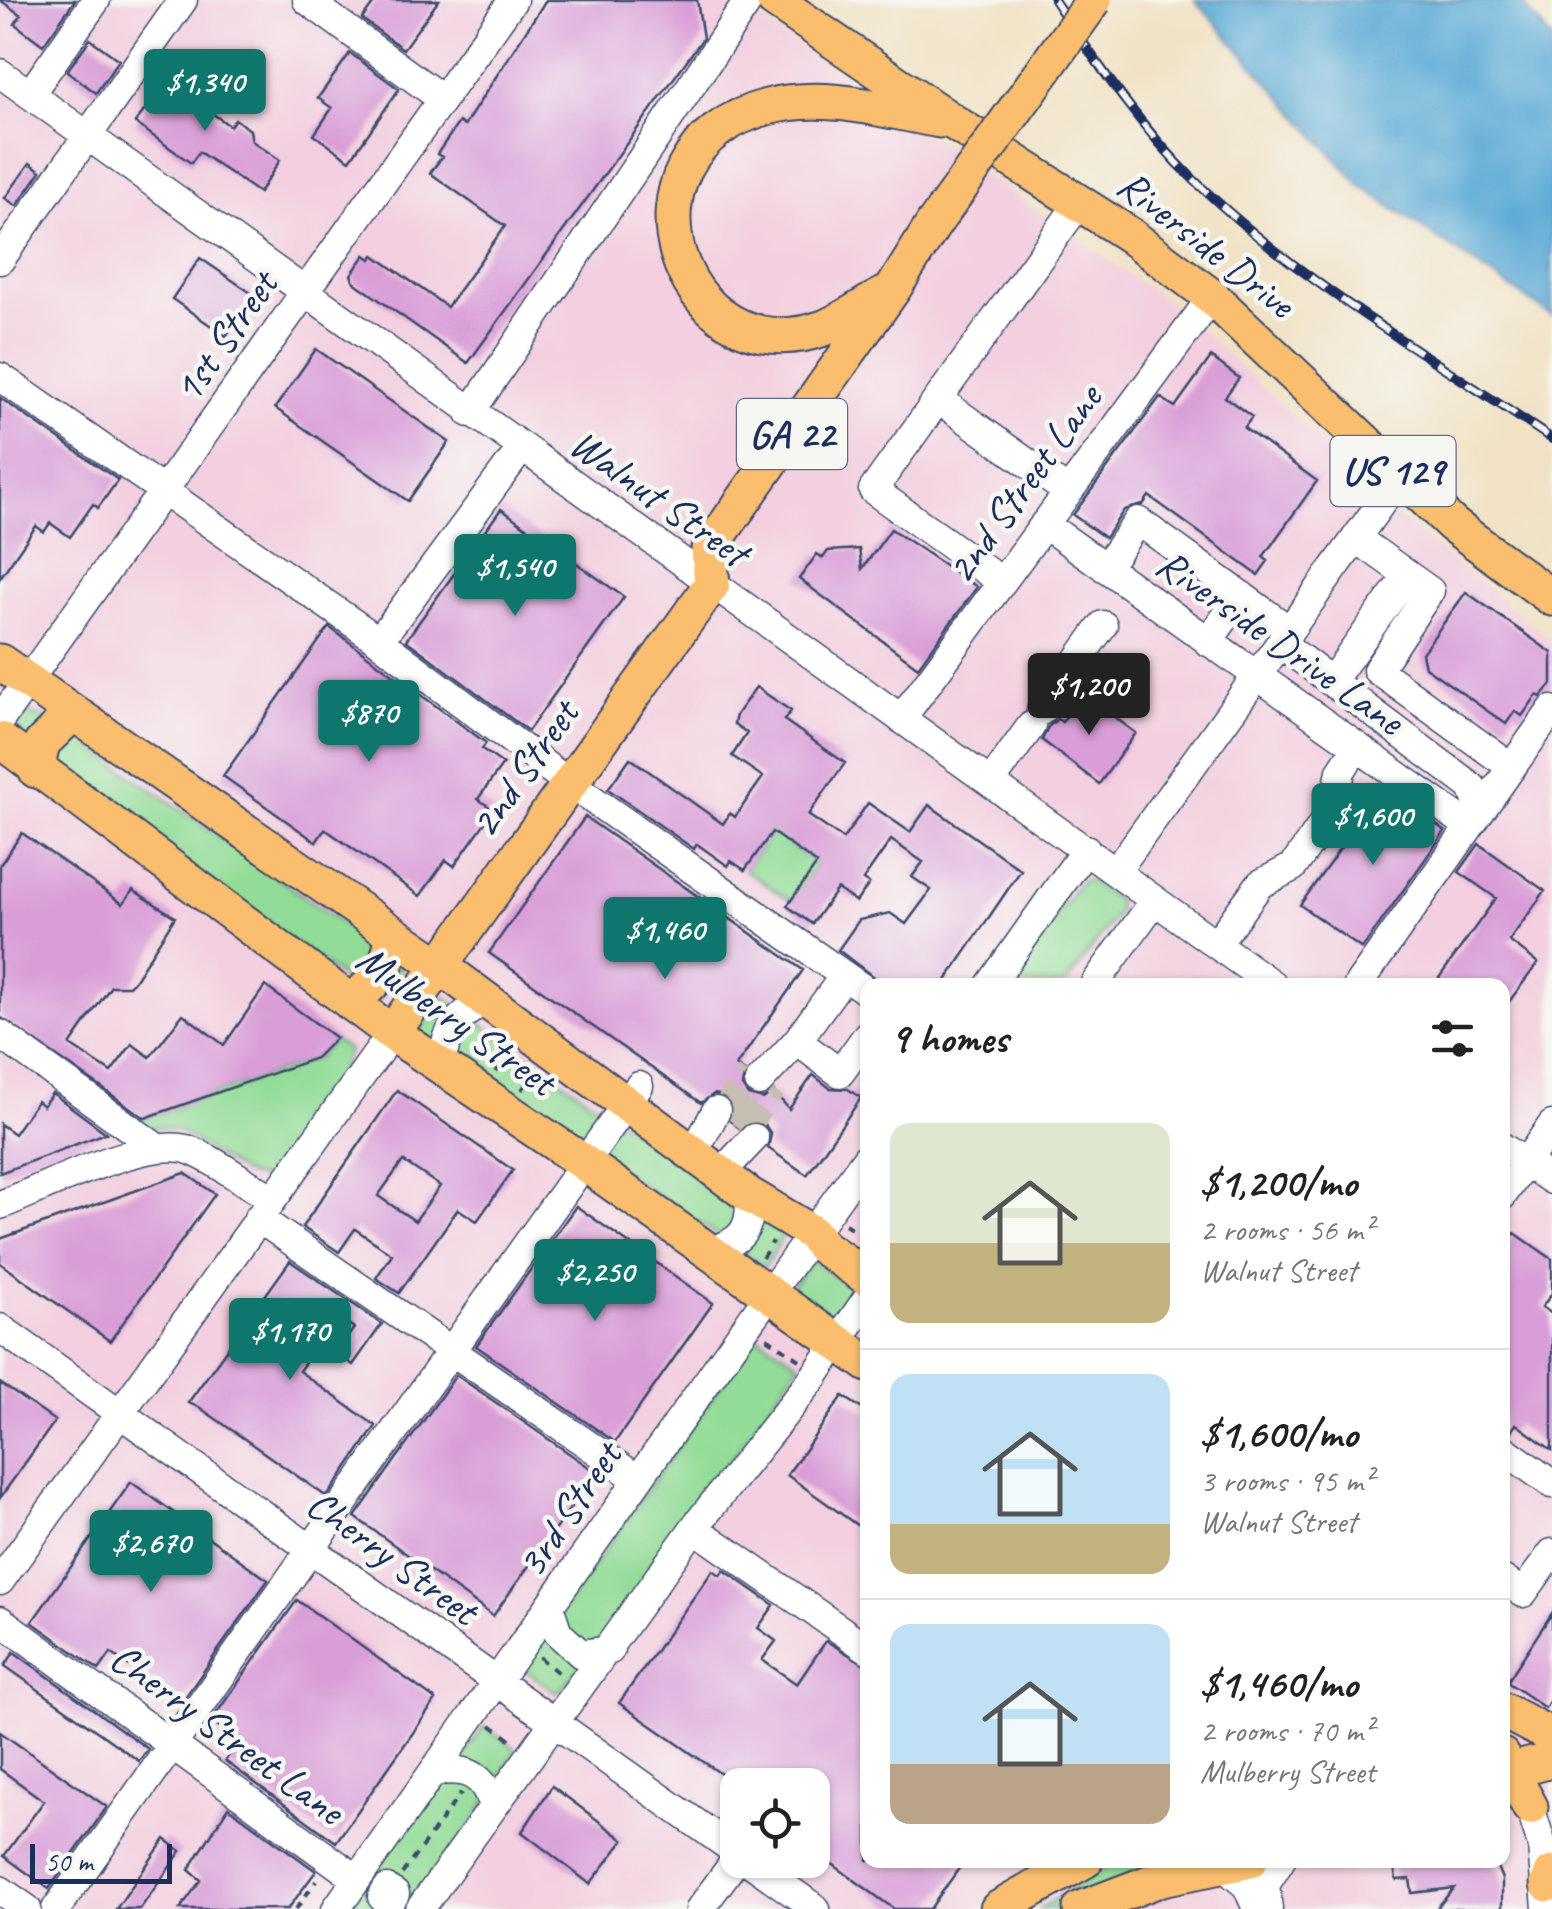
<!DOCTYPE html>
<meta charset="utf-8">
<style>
body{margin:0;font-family:Caveat,sans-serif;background:#f2f2f2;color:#222;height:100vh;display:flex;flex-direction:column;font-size:38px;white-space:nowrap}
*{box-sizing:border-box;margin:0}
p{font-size:32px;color:#767676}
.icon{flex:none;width:55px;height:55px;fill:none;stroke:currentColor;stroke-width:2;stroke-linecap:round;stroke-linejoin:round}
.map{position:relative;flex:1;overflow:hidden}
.drawer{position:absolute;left:860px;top:978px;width:650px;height:890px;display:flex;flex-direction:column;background:#fff;border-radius:20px;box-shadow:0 2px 8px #0004}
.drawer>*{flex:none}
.fabs{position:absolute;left:720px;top:1768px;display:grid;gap:20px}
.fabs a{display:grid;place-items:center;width:110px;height:110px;border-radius:20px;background:#fff;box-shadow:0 2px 8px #0004;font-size:50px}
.scale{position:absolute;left:30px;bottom:25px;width:142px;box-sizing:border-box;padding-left:10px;border:5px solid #1b2f5e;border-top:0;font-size:28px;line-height:35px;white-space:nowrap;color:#1b2f5e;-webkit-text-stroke:8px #f6f6f2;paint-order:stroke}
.price{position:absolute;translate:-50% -85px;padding:0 22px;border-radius:10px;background:#0f766e;color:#fff;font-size:32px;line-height:65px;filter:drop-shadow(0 2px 5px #0008)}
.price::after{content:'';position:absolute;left:50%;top:60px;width:30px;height:22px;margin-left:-15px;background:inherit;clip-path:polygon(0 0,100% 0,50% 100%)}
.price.active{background:#222;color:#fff}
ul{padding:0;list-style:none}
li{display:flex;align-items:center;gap:30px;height:250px;padding:0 30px}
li+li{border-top:2px solid #e0e0e0}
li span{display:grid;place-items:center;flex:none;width:280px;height:200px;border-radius:20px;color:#555}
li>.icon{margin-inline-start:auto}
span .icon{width:120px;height:120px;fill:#fffc;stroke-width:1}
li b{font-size:42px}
h2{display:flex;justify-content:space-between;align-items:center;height:120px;padding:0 30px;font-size:42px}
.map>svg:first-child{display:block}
</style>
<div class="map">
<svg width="1552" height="1909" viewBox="0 0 1552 1909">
<rect width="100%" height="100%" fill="#f6f6f2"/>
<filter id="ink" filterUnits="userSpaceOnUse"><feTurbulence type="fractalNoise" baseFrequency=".01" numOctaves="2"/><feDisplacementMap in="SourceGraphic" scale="20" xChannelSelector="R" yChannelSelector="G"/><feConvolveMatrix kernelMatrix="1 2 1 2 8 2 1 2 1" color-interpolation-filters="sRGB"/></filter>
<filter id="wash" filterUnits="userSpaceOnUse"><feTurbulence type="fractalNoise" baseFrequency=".0048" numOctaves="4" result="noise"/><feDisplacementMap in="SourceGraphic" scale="40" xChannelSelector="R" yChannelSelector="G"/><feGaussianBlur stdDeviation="2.25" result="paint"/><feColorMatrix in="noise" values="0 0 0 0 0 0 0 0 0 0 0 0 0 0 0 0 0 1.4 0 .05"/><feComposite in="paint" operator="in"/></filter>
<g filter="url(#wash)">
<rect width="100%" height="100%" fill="#f1e2c5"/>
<path fill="#f3cfdf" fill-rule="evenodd" d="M0,0H734L1180,310L1409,525L1552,641V1909H0ZM868,985H1502V1860H868ZM738,1785H812V1860H738Z"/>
<path fill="#93dc97" stroke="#57867a" stroke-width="2.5" d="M23,714L52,719L403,966L376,1003L30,748L16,723Z
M776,825L793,847L817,864L791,901L745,870Z
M1088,880L1117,900L1118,912L1065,985H1006L1080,882Z
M442,996L783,1236L765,1267L418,1033Z
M334,1040L348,1050L338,1080L267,1180L244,1174L177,1130L131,1123L317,1058Z
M811,1260L852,1288L831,1317L790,1291Z
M756,1335L800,1363L607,1635L558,1693L522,1668Z
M484,1726L516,1749L475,1821L412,1909H347L432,1787L464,1756Z
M1118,1860H1186L1087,1893L1055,1909H1039Z"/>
<path fill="#5caad6" stroke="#3c6c9a" stroke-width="2.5" d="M1195,0H1519L1552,40V316L1361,186Z"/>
<g id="blocks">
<path fill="#d99ed8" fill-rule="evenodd" d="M0,0H75L43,45L15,24L21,15Z
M376,0H439L403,49L362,19Z
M546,0H697L703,38L468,363L354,282L351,275L365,255L371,259L374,255L447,307L505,226L430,173L442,157L437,154L459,122L464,126Z
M90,39L119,60L96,93L67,71Z
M350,53L399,89L350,160L314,135L332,108L318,98Z
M174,71L199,89L192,99L230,126L235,119L250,130L252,141L280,160L259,193L199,152L191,163L135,123Z
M30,163L41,171L17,206L5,198Z
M200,258L254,295L226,336L172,299Z
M316,349L449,442L408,501L275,408Z
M1211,357L1239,378L1225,397L1252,417L1244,428L1317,481L1263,557L1268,561L1258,575L1149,496L1143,505L1124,510L1105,538L1073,515L1160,397L1175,407Z
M0,398L118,480L98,508L93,504L70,537L50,523L44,532L36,526L0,578Z
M501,509L624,597L528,731L406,640Z
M891,529L977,587L918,667L799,579L817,554L823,558L828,551L859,549L862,569Z
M1466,592L1552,653V684L1541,697L1537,695L1522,716L1515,711L1506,724L1425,667L1422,653Z
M329,627L486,743L482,749L503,764L478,799L494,810L454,866L446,860L420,896L325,829L316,842L223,776Z
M756,687L791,711L784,720L845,763L808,815L843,839L868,803L910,832L929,805L1021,870L943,985H884L838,950L859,920L890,913L906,924L931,890L912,877L923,862L891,840L863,880L869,884L856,902L837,889L812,924L787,906L817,864L772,832L745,870L731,861L728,866L697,844L694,849L608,789L630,758L723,824L730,813L735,817L763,777L732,756L747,733L734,724L736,715Z
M1083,694L1136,733L1099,784L1042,740L1048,727L1057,719L1062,722Z
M1384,787L1445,831L1362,949L1300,905Z
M585,817L803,970L736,1066L745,1072L742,1086L748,1095L763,1099L774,1092L789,1109L813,1075L830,1088L848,1089L861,1098L807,1175L768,1148L771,1134L765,1125L750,1121L739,1128L730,1121L733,1109L725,1096L714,1094L701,1103L489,953Z
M22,833L123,904L133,890L175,917L134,981L129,986H111L70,1045L111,1072L132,1044L150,1057L183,1014L224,1045L265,986L336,1038L316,1058L145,1118L0,1017V865Z
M1479,844L1545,891L1509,941L1538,963L1502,1011V985H1434L1496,898L1459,872Z
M397,1090L513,1170L477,1221L458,1209L399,1293L376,1278L392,1254L355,1229L339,1252L302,1227ZM403,1161L440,1186L415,1221L378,1196Z
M52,1093L106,1133L0,1173V1124L14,1134L37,1101L43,1106Z
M185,1173L215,1194L110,1341L0,1263V1239Z
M576,1206L713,1303L615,1442L476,1346Z
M1515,1233L1552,1259V1293L1542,1307L1552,1314V1450L1516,1424L1510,1433L1502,1431V1250Z
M290,1261L382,1324L353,1365L336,1353L354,1328L323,1306L306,1329L321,1340L299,1371L376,1426L327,1497L199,1407L188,1403Z
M456,1375L596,1472L493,1616L355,1517Z
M0,1383L55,1421L0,1498Z
M843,1396L868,1413V1533L787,1475Z
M131,1482L268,1580L181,1703L111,1653L99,1670L32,1622Z
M713,1570L720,1575L724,1570L774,1605L758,1628L776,1641L762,1660L797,1684L826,1641L868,1666V1860H965L930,1909H894L812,1849V1785H737L619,1703Z
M297,1600L436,1700L336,1842L225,1761L239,1741L211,1721Z
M1552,1613V1697L1545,1708L1507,1682Z
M14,1652L148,1749L139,1761L5,1666Z
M0,1732L107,1807L49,1889L4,1856L44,1801L0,1769Z
M552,1786L624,1840L590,1884L522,1832Z
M228,1807L316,1871L288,1909H180L201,1880L189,1870Z
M165,1839L181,1851L140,1909H116Z
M1426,1860H1494L1502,1879V1909H1436L1454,1888L1412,1893L1410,1879L1396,1880L1394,1866Z"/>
</g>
</g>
<g filter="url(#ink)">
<use href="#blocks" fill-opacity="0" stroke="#3b4a6d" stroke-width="2.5"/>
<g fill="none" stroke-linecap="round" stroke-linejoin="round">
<path stroke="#c6beb0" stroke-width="28" stroke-dasharray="28 14" stroke-linecap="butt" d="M722,1115L750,1075
M743,1131L771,1089"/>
<defs>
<path id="minor" d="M307,0L442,99
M0,73L1273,985
M30,94L96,0
M0,260L183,0
M0,377L379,641L569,783L868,992
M938,399L1079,203
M470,413L749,0
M1044,524L1469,826
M1356,538L1430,591L1377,670L1497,757
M1105,568L1138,521L1289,630
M1002,582L873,490L938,399L1068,492
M379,641L521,449
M1208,642L1241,595
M1280,643L1472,787L1480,810
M1331,682L1407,576
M1041,711L1103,625
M901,719L1212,297
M0,720L513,0
M991,782L1031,726
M1116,871L1400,477
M1216,944L1260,884L1293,867L1334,808L1341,771L1357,746
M990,985L1086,849
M1094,985L1155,900
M1358,985L1552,710
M0,1034L157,1148
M797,1041L840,1073L868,1034
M440,1066C449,1027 452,1022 485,999
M759,1082L797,1041L844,976
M1502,1147L1552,1180
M693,1154L716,1111
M721,1173L754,1138
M1502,1196L1552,1125
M0,1205C43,1189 150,1133 192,1151C220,1162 245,1185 273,1198
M258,1218L638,1479
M709,1251C741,1243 753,1229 749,1195
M0,1328L738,1853
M1502,1448L1552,1484
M694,1528L868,1649
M1502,1579L1523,1593L1552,1553
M0,1581L392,1033
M550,1609L558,1633L581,1654L610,1650
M0,1620L357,1879
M433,1772C465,1766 485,1774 493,1807
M1530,1807L1542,1845L1547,1909
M747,1860L816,1909
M1222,1865L1247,1886L1257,1909
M387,1889L395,1894L390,1902L382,1897Z
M0,1890L27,1909
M56,1909L639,1086
M336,1909C514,1659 688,1405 868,1156
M420,1909L694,1528L814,1377L868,1297
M700,1909L738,1857
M1268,1909L1265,1885L1281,1860"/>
<path id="major" d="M774,0L953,122L1128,234L1212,297L1453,525L1552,598
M884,295C864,305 844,320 824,328C677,380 601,151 767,107C824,92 884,110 940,120
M0,662L440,966L749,1195L812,1233L823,1247L868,1278
M0,740L392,1033L583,1162L868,1364
M36,770L42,743L73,713
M350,1002C378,981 388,969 394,934
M392,1033L712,584L709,549L893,289L933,225
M1502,1710L1552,1736
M1502,1756L1530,1807
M1502,1773L1552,1760
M1548,1884L1552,1874
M998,1909L1085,1860
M1081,1909L1162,1878L1250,1860"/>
</defs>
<use href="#minor" stroke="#3b4a6d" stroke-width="31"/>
<use href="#major" stroke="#3b4a6d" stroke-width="39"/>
<path stroke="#3b4a6d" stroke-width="4" stroke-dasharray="8 8" stroke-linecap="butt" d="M496,1072L512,1052
M522,1090L536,1069
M845,1224L868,1239
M762,1258L773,1241
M767,1338L800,1360
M539,1657L562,1676
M491,1725L511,1740
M402,1874L461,1793
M296,1909L317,1880"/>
<use href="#minor" stroke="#fff" stroke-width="28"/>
<use href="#major" stroke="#fabe6e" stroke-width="35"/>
<defs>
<path id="rail" d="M1054,0C1097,63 1139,126 1194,180C1299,282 1431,357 1552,439"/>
</defs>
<use href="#rail" stroke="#1b2f5e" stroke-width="10"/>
<use href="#rail" stroke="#f6f6f2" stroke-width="6" stroke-dasharray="19" stroke-linecap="butt"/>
<defs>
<path id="major-bridge" d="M933,225L1094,0"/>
</defs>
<use href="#major-bridge" stroke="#3b4a6d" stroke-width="39" stroke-linecap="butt"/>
<use href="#major-bridge" stroke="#fabe6e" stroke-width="35"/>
</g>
</g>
<g text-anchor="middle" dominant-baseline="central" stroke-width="9" stroke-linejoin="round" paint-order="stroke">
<g fill="#f6f6f2" stroke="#5d6b8a" stroke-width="2.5">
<rect x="737" y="399" width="110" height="70" rx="8"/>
<rect x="1330.5" y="436" width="125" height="70" rx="8"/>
</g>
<g font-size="40" font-weight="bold" fill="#1b2f5e">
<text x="792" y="434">GA 22</text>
<text x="1393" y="471">US 129</text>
</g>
<g font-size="42" fill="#1b2f5e" stroke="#f6f6f2">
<text transform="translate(1206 244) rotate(38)">Riverside Drive</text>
<text transform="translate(225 337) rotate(-55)">1st Street</text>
<text transform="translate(1024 484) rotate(-54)">2nd Street Lane</text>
<text transform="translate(659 498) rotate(35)">Walnut Street</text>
<text transform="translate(1280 642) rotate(35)">Riverside Drive Lane</text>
<text transform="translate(524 769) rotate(-55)">2nd Street</text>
<text transform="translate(456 1020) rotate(35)">Mulberry Street</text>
<text transform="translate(569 1510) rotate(-56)">3rd Street</text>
<text transform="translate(392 1557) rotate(36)">Cherry Street</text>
<text transform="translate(227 1734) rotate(36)">Cherry Street Lane</text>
</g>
</g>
</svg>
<div class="fabs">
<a><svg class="icon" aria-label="locate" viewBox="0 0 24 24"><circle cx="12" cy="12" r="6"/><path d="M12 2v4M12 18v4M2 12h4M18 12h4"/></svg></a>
</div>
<div class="scale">50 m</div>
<b class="price" style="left:205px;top:134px">$1,340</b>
<b class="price" style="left:515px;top:619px">$1,540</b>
<b class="price active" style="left:1089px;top:738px">$1,200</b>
<b class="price" style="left:369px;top:765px">$870</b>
<b class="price" style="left:1373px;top:868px">$1,600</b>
<b class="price" style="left:665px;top:982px">$1,460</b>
<b class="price" style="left:595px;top:1324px">$2,250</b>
<b class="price" style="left:290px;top:1383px">$1,170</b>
<b class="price" style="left:151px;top:1595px">$2,670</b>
<section class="drawer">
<h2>9 homes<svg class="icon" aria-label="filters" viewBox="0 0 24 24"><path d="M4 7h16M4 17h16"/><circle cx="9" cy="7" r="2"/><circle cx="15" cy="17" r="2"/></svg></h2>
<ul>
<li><span style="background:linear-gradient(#dfe7d0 60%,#c2b280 0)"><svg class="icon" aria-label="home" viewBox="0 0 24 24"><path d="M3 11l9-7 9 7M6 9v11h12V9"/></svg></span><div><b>$1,200/mo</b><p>2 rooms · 56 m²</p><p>Walnut Street</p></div></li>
<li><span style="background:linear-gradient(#bfe0f5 75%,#c2b280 0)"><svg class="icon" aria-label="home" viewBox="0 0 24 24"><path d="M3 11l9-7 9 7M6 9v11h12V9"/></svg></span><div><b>$1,600/mo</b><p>3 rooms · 95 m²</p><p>Walnut Street</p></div></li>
<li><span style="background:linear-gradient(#bfe0f5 70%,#b9a48a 0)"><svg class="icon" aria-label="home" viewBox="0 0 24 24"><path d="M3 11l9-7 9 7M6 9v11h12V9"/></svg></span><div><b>$1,460/mo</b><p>2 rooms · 70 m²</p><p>Mulberry Street</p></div></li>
</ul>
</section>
</div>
